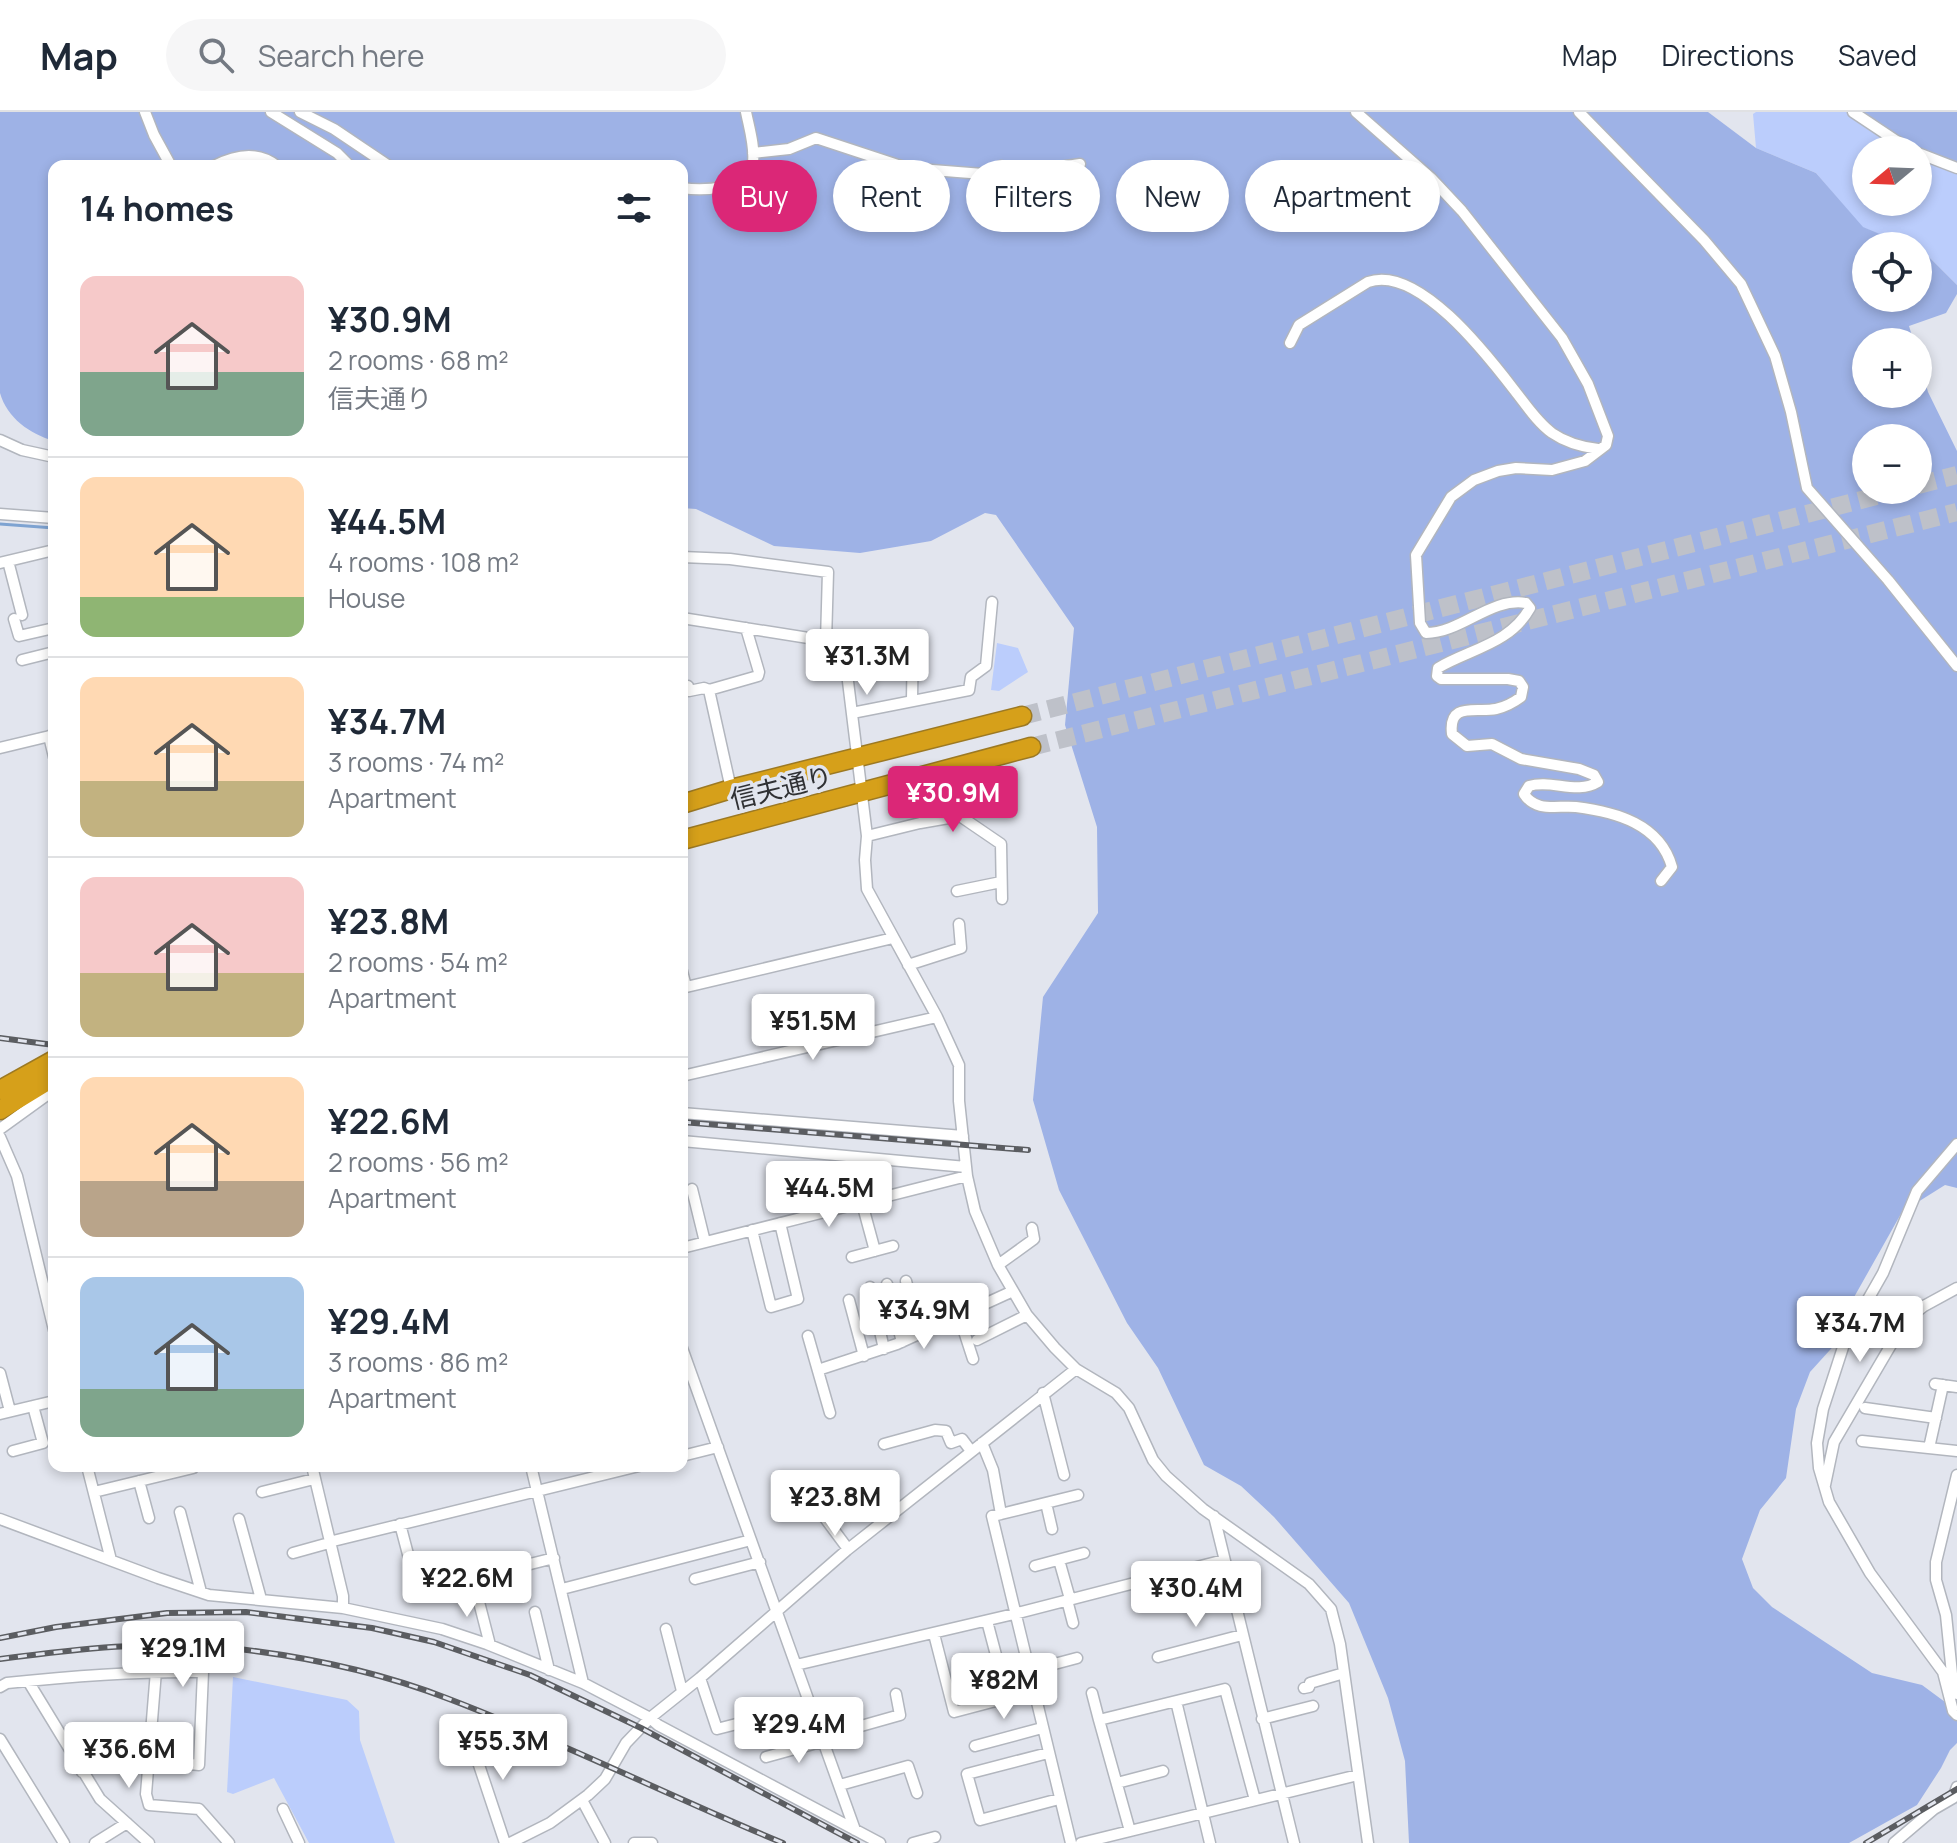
<!DOCTYPE html>
<meta charset="utf-8">
<style>
body{margin:0;font-family:Manrope,"Noto Sans JP",sans-serif;background:#f6f6f7;color:#1f2937;height:100vh;display:flex;flex-direction:column;font-size:30px;white-space:nowrap}
*{box-sizing:border-box;margin:0}
p{font-size:26px;color:#747a83}
.icon{flex:none;width:44px;height:44px;fill:none;stroke:currentColor;stroke-width:2;stroke-linecap:round;stroke-linejoin:round}
.map{position:relative;flex:1;overflow:hidden}
.sheet{position:absolute;left:48px;top:48px;width:640px;height:1312px;display:flex;flex-direction:column;background:#fff;border-radius:16px;box-shadow:0 4px 12px #0003}
.sheet>*{flex:none}
.guide{position:absolute;left:712px;top:48px;width:760px;height:72px;display:flex;gap:16px}
.needle{width:52px;rotate:251deg}
.tools{position:absolute;left:1852px;top:24px;display:grid;gap:16px}
.tools a{display:grid;place-items:center;width:80px;height:80px;border-radius:50%;background:#fff;box-shadow:0 4px 12px #0003;font-size:40px}
.price{position:absolute;translate:-50% -68px;padding:0 18px;border-radius:8px;background:#fff;color:#222;font-size:26px;line-height:52px;filter:drop-shadow(0 2px 4px #0008)}
.price::after{content:'';position:absolute;left:50%;top:48px;width:24px;height:18px;margin-left:-12px;background:inherit;clip-path:polygon(0 0,100% 0,50% 100%)}
.price.current{background:#db2777;color:#fff}
ul{padding:0;list-style:none}
li{display:flex;align-items:center;gap:24px;height:200px;padding:0 32px}
li+li{border-top:2px solid #e0e1e3}
li span{display:grid;place-items:center;flex:none;width:224px;height:160px;border-radius:16px;color:#555}
li>.icon{margin-inline-start:auto}
span .icon{width:96px;height:96px;fill:#fffc;stroke-width:1}
li b{font-size:34px}
h2{display:flex;justify-content:space-between;align-items:center;height:96px;padding:0 32px;font-size:34px}
.pill{padding:0 28px;border-radius:36px;background:#fff;box-shadow:0 4px 12px #0003;font-size:28px;line-height:72px}
.pill.current{background:#db2777;color:#fff}
header{display:flex;align-items:center;gap:48px;box-sizing:border-box;height:112px;padding:0 40px;background:#fff;border-bottom:2px solid #e0e1e3}
header strong{font-size:38px}
nav{display:flex;gap:44px;margin-inline-start:auto;font-size:28px}
.search{width:560px;height:72px;background:#f6f6f7;display:flex;align-items:center;gap:20px;box-sizing:border-box;padding:0 28px;border-radius:44px;color:#747a83;font-size:30px}
.map>svg:first-child{display:block}
</style>
<header>
<strong>Map</strong>
<div class="search"><svg class="icon" aria-label="search" viewBox="0 0 24 24"><circle cx="10" cy="10" r="6"/><path d="M15 15l6 6"/></svg>Search here</div>
<nav><a>Map</a><a>Directions</a><a>Saved</a></nav>
</header>
<div class="map">
<svg width="1957" height="1731" viewBox="0 0 1957 1731">
<rect width="100%" height="100%" fill="#e2e5ee"/>
<path fill="#bbcdfc" d="M1756,0H1846L1896,38H1866V90H1918V48L1957,61V173L1925,141L1918,138V134H1909L1862,115L1816,61L1756,36L1753,2Z
M997,531L1018,536L1028,560L999,579L991,578Z
M233,1565L347,1588L359,1599L360,1628L395,1731H309L274,1666L233,1682L227,1680Z"/>
<path fill="#9eb2e6" fill-rule="evenodd" d="M0,0H1708L1756,36L1816,61L1863,115L1909,134H1866V186H1918V138L1925,141L1957,173V182L1946,201L1909,214L1914,230H1866V282H1918V244L1928,280L1957,339V1076L1945,1073L1902,1100L1853,1187L1839,1228L1810,1260L1796,1297L1786,1366L1760,1398L1742,1447L1753,1476L1772,1495L1872,1561L1922,1573L1945,1590L1957,1608V1631L1950,1638L1941,1656L1917,1693L1849,1731H1409L1405,1649L1388,1586L1349,1491L1274,1405L1241,1374L1204,1353L1158,1256L1127,1211L1059,1078L1033,988L1043,885L1098,801L1097,715L1065,613L1074,516L996,403L985,401L931,429L860,441L774,434L696,397L682,396V54H54V329C30,322 7,306 0,281ZM1866,326H1918V378H1866Z
M1862,0H1957V49C1921,45 1891,20 1862,0Z"/>
<g fill="none" stroke-linecap="round" stroke-linejoin="round">
<path stroke="#7ea3d1" stroke-width="3" d="M0,412L54,416"/>
<path stroke="#bec1c9" stroke-width="18" stroke-dasharray="18 9" stroke-linecap="butt" d="M1918,373L1957,363
M1022,604L1900,378
M1031,635L1957,400"/>
<defs>
<path id="street" d="M145,0L154,23L171,54
M271,0L337,41L350,54
M300,0L334,17L389,54
M1356,0L1431,66L1462,99L1562,226L1588,272L1608,324L1606,333L1585,349L1552,358L1516,356L1498,359L1474,368L1451,385L1416,443L1420,511L1426,521C1461,521 1491,485 1526,491L1530,496C1510,532 1470,537 1438,556L1437,564L1441,567H1508L1519,569L1523,575L1521,585C1513,591 1505,595 1496,597C1476,601 1448,589 1452,622L1467,634L1492,632L1521,647L1579,657L1594,663L1598,670C1577,683 1551,667 1529,674L1524,682C1536,701 1558,693 1576,695C1616,700 1660,712 1672,755L1661,769
M1579,0L1704,128L1741,172L1775,244L1791,300L1807,376L1888,468L1957,554
M1853,0L1910,38
M753,41L789,37L816,26L907,56L983,62L1001,54L1012,62L1080,52
M1918,41L1957,56
M214,54C235,43 257,38 277,54
M682,76C703,79 748,78 753,50C755,35 749,15 746,0
M1290,231L1299,213L1368,170C1418,152 1488,244 1515,279C1526,293 1537,310 1552,321C1565,330 1582,335 1598,337
M0,328L22,338L54,345
M0,402L54,406
M682,445L730,447L828,460L826,529
M8,449L22,503
M0,451L54,438
M682,506L840,531L851,527H889
M14,507L19,524L54,516
M840,531L845,545L867,724L865,748L867,777L937,905L959,953V989L967,1064L975,1099L998,1153L1027,1203L1055,1236L1076,1257L1116,1281L1129,1296L1153,1348L1166,1364L1203,1397L1309,1472L1331,1497L1340,1532L1368,1731
M22,548L54,540
M682,575L688,574L689,579L704,576L709,578L758,564L759,560L746,516
M709,578L731,677
M912,587L913,526
M852,601L969,578L971,565L986,554L992,490
M49,624L54,645
M0,636L54,623
M960,704C973,687 984,693 993,671
M867,724L920,711L960,704L1001,732L1002,787
M957,779L1001,770
M908,853L961,836L959,812
M682,859L686,875
M682,876L893,826
M682,964L937,905
M682,1001L963,1024
M0,1017L54,978
M0,1025L17,1064L54,1218
M682,1029L966,1055
M1957,1032L1917,1079L1883,1161L1846,1226L1823,1297L1817,1331L1819,1356L1829,1390L1870,1461L1943,1560L1953,1599L1957,1603
M692,1077L705,1130
M862,1091L875,1139
M752,1118L771,1195L798,1187L780,1111
M682,1136L967,1064
M852,1145L893,1134
M998,1153L1034,1127L1032,1116
M906,1169L920,1223
M887,1172L902,1230
M870,1175L884,1237
M849,1188L864,1244
M959,1204L973,1247
M808,1224L830,1301
M977,1228L1027,1203
M682,1236L855,1718
M818,1258L897,1232L1013,1179
M0,1261L10,1299
M1935,1272L1957,1275
M1043,1281L1064,1363
M1865,1296L1936,1306
M0,1302L54,1289
M1862,1329L1957,1339
M982,1331L993,1358L1001,1402L992,1404L1071,1731
M884,1332L935,1318L946,1319L951,1331L962,1327L971,1339
M1929,1336L1943,1273
M13,1339L43,1331L33,1294
M682,1344L718,1335
M87,1354L111,1448
M312,1354L343,1484V1496
M531,1354L583,1571
M1957,1363L1936,1450V1468L1946,1503L1952,1562L1957,1582
M801,1366L810,1386L848,1437
M139,1369L149,1406
M1825,1373L1834,1330L1905,1209L1924,1194L1957,1176
M94,1380L193,1356
M262,1380L314,1367
M1046,1391L1052,1417
M180,1400L201,1480
M1001,1402L1078,1383
M1214,1404L1294,1731
M0,1407L158,1466L209,1483L343,1496L442,1517L487,1532L583,1571L650,1606L658,1613L880,1731
M239,1407L261,1487
M400,1412L414,1465
M329,1430L639,1354
M293,1441L329,1431
M468,1447L490,1533
M1059,1448L1070,1487
M1035,1454L1084,1441
M507,1458L554,1446
M695,1467L760,1450
M562,1477L751,1428
M1067,1488L1073,1511
M535,1500L549,1558
M987,1509L1001,1562
M666,1517L682,1579
M934,1522L954,1600L1033,1579
M1158,1545L1242,1523
M796,1553L1014,1502L1224,1448
M156,1559L146,1682L149,1693L199,1697L229,1731
M1028,1559L1077,1546
M700,1566L717,1617L811,1593
M28,1569L100,1687L149,1731
M0,1575L7,1571C72,1564 137,1559 203,1560L199,1653L108,1643L82,1660
M1304,1576L1309,1575L1310,1571L1344,1561
M1092,1581L1099,1608
M1176,1589L1210,1731
M1262,1607L1313,1594
M468,1620L505,1731
M822,1625L900,1603L896,1582
M0,1627L64,1731
M975,1634L1042,1616
M1048,1641L967,1662L980,1708L1059,1687
M766,1645L824,1629
M1117,1671L1163,1659
M840,1673L908,1654L917,1681
M582,1688L605,1731
M283,1697L299,1731
M1130,1719L1099,1608L1225,1577L1255,1688
M95,1731L127,1711
M510,1731L550,1711L588,1683L605,1667L626,1631L650,1606L700,1566L847,1438L1076,1257
M634,1731H652
M913,1731L935,1725
M1081,1731L1358,1663
M1894,1731L1934,1697L1953,1686L1957,1675"/>
<path id="highway" d="M682,692L731,677L1022,604
M682,728L1031,635
M0,978L54,948
M0,998L54,965"/>
</defs>
<use href="#street" stroke="#b2b6be" stroke-width="13"/>
<use href="#highway" stroke="#9c7923" stroke-width="21"/>
<use href="#street" stroke="#fff" stroke-width="10"/>
<use href="#highway" stroke="#d6a01a" stroke-width="18"/>
<defs>
<path id="rail" d="M0,926L54,933
M682,1010L1028,1038
M0,1526L56,1515L167,1501L246,1500L372,1516L434,1530L530,1563L641,1616L857,1731
M0,1547C77,1537 153,1528 230,1536C303,1544 380,1560 449,1587C562,1630 671,1685 783,1731
M1866,1731L1957,1677"/>
</defs>
<use href="#rail" stroke="#5b5d61" stroke-width="6"/>
<use href="#rail" stroke="#e2e5ee" stroke-width="3" stroke-dasharray="9" stroke-linecap="butt"/>
</g>
<g text-anchor="middle" dominant-baseline="central" stroke-width="7" stroke-linejoin="round" paint-order="stroke">
<g font-size="26" fill="#303134" stroke="#e2e5ee">
<text transform="translate(781 675) rotate(-14)">信夫通り</text>
</g>
</g>
</svg>
<div class="tools">
<a><svg class="needle" viewBox="-14 -14 28 28"><path d="M0-13l5 13h-10z" fill="#e53935"/><path d="M0 13l5-13h-10z" fill="#747a83"/></svg></a>
<a><svg class="icon" aria-label="locate" viewBox="0 0 24 24"><circle cx="12" cy="12" r="6"/><path d="M12 2v4M12 18v4M2 12h4M18 12h4"/></svg></a>
<a>+</a>
<a>−</a>
</div>
<b class="price" style="left:867px;top:585px">¥31.3M</b>
<b class="price current" style="left:953px;top:722px">¥30.9M</b>
<b class="price" style="left:813px;top:950px">¥51.5M</b>
<b class="price" style="left:829px;top:1117px">¥44.5M</b>
<b class="price" style="left:924px;top:1239px">¥34.9M</b>
<b class="price" style="left:1860px;top:1252px">¥34.7M</b>
<b class="price" style="left:835px;top:1426px">¥23.8M</b>
<b class="price" style="left:467px;top:1507px">¥22.6M</b>
<b class="price" style="left:1196px;top:1517px">¥30.4M</b>
<b class="price" style="left:183px;top:1577px">¥29.1M</b>
<b class="price" style="left:1004px;top:1609px">¥82M</b>
<b class="price" style="left:799px;top:1653px">¥29.4M</b>
<b class="price" style="left:503px;top:1670px">¥55.3M</b>
<b class="price" style="left:129px;top:1678px">¥36.6M</b>
<div class="guide">
<a class="pill current">Buy</a>
<a class="pill">Rent</a>
<a class="pill">Filters</a>
<a class="pill">New</a>
<a class="pill">Apartment</a>
</div>
<section class="sheet">
<h2>14 homes<svg class="icon" aria-label="filters" viewBox="0 0 24 24"><path d="M4 7h16M4 17h16"/><circle cx="9" cy="7" r="2"/><circle cx="15" cy="17" r="2"/></svg></h2>
<ul>
<li><span style="background:linear-gradient(#f6c9c9 60%,#7fa58c 0)"><svg class="icon" aria-label="home" viewBox="0 0 24 24"><path d="M3 11l9-7 9 7M6 9v11h12V9"/></svg></span><div><b>¥30.9M</b><p>2 rooms · 68 m²</p><p>信夫通り</p></div></li>
<li><span style="background:linear-gradient(#ffd9b3 75%,#8fb573 0)"><svg class="icon" aria-label="home" viewBox="0 0 24 24"><path d="M3 11l9-7 9 7M6 9v11h12V9"/></svg></span><div><b>¥44.5M</b><p>4 rooms · 108 m²</p><p>House</p></div></li>
<li><span style="background:linear-gradient(#ffd9b3 65%,#c2b280 0)"><svg class="icon" aria-label="home" viewBox="0 0 24 24"><path d="M3 11l9-7 9 7M6 9v11h12V9"/></svg></span><div><b>¥34.7M</b><p>3 rooms · 74 m²</p><p>Apartment</p></div></li>
<li><span style="background:linear-gradient(#f6c9c9 60%,#c2b280 0)"><svg class="icon" aria-label="home" viewBox="0 0 24 24"><path d="M3 11l9-7 9 7M6 9v11h12V9"/></svg></span><div><b>¥23.8M</b><p>2 rooms · 54 m²</p><p>Apartment</p></div></li>
<li><span style="background:linear-gradient(#ffd9b3 65%,#b9a48a 0)"><svg class="icon" aria-label="home" viewBox="0 0 24 24"><path d="M3 11l9-7 9 7M6 9v11h12V9"/></svg></span><div><b>¥22.6M</b><p>2 rooms · 56 m²</p><p>Apartment</p></div></li>
<li><span style="background:linear-gradient(#a9c7e8 70%,#7fa58c 0)"><svg class="icon" aria-label="home" viewBox="0 0 24 24"><path d="M3 11l9-7 9 7M6 9v11h12V9"/></svg></span><div><b>¥29.4M</b><p>3 rooms · 86 m²</p><p>Apartment</p></div></li>
</ul>
</section>
</div>
